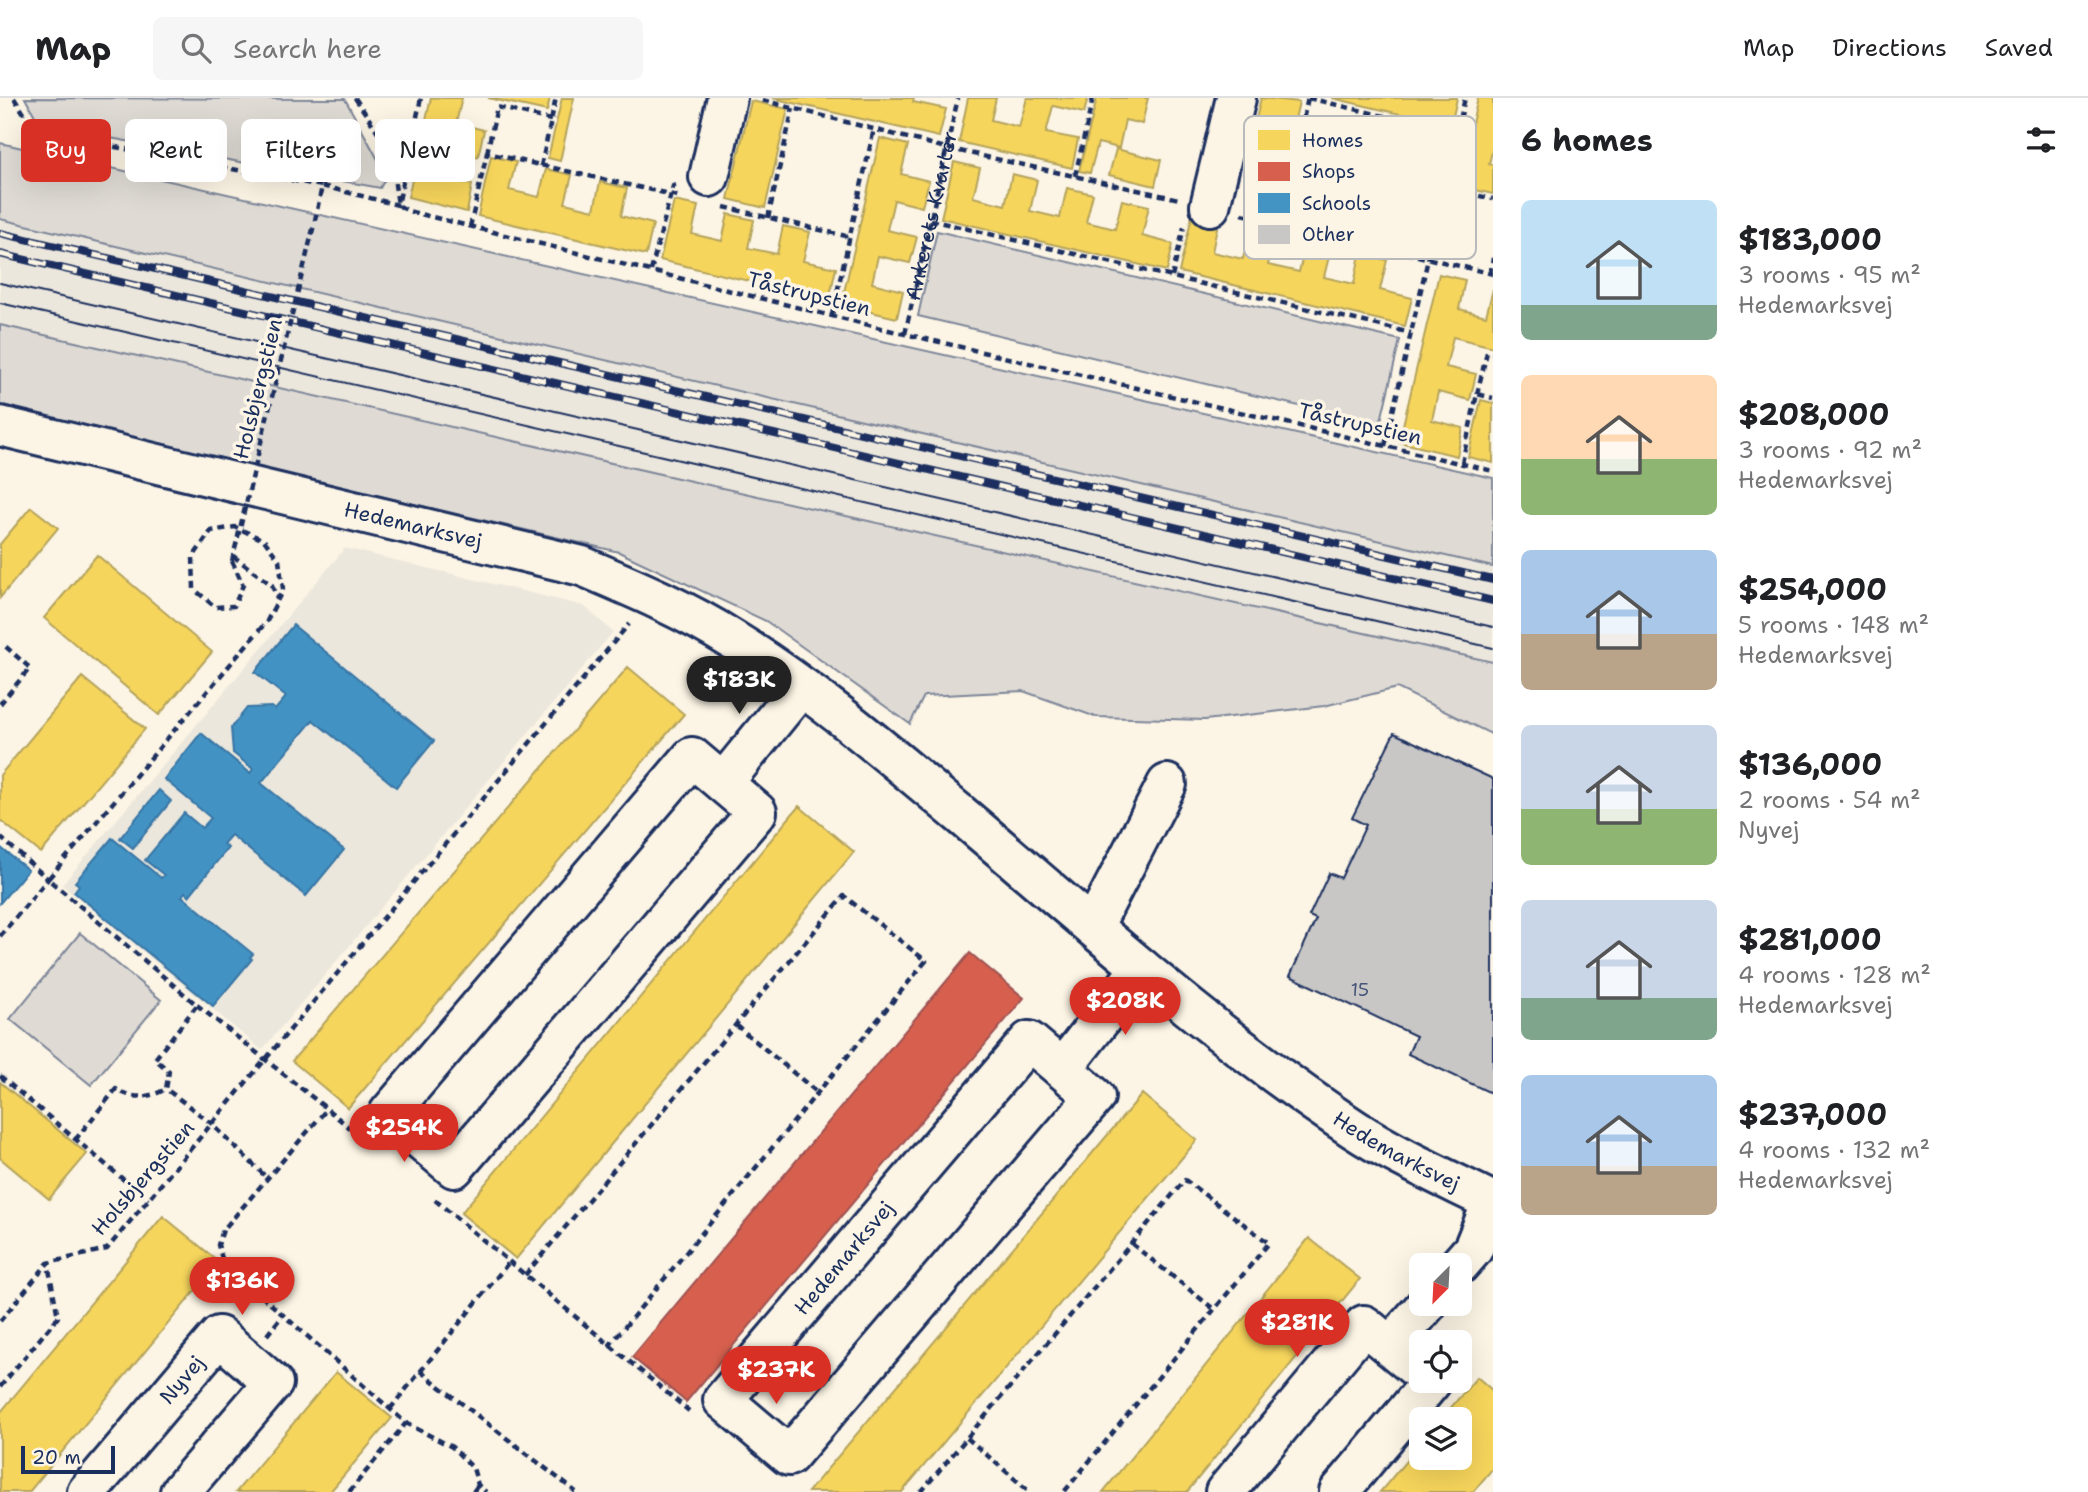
<!DOCTYPE html>
<meta charset="utf-8">
<style>
body{margin:0;font-family:"Shantell Sans",sans-serif;background:#f6f6f6;color:#202124;height:100vh;display:flex;flex-direction:column;font-size:26px;white-space:nowrap}
*{box-sizing:border-box;margin:0}
p{font-size:23px;color:#757577}
.icon{flex:none;width:38px;height:38px;fill:none;stroke:currentColor;stroke-width:2;stroke-linecap:round;stroke-linejoin:round}
.map{position:relative;flex:1;overflow:hidden}
.panel{display:flex;flex-direction:column;background:#fff;width:595px}
.panel>*{flex:none}
.guide{position:absolute;left:21px;top:21px;width:665px;height:63px;display:flex;gap:14px}
.needle{width:46px;rotate:204deg}
.buttons{position:absolute;left:1409px;top:1155px;display:grid;gap:14px}
.buttons a{display:grid;place-items:center;width:63px;height:63px;border-radius:10px;background:#fff;box-shadow:0 7px 28px #0002;font-size:35px}
.scale{position:absolute;left:21px;bottom:18px;width:94px;box-sizing:border-box;padding-left:7px;border:4px solid #1b2f5e;border-top:0;font-size:19px;line-height:24px;white-space:nowrap;color:#1b2f5e;-webkit-text-stroke:5px #fcf5e5;paint-order:stroke}
.price{position:absolute;translate:-50% -60px;padding:0 16px;border-radius:24px;background:#d93025;color:#fff;font-size:23px;line-height:46px;filter:drop-shadow(0 2px 4px #0008)}
.price::after{content:'';position:absolute;left:50%;top:42px;width:21px;height:16px;margin-left:-10px;background:inherit;clip-path:polygon(0 0,100% 0,50% 100%)}
.price.on{background:#222;color:#fff}
ul{padding:0;list-style:none}
li{display:flex;align-items:center;gap:21px;height:175px;padding:0 28px}
li span{display:grid;place-items:center;flex:none;width:196px;height:140px;border-radius:10px;color:#555}
li>.icon{margin-inline-start:auto}
span .icon{width:84px;height:84px;fill:#fffc;stroke-width:1}
li b{font-size:30px}
h2{display:flex;justify-content:space-between;align-items:center;height:84px;padding:0 28px;font-size:30px}
.tag{padding:0 24px;border-radius:10px;background:#fff;box-shadow:0 7px 28px #0002;font-size:24px;line-height:63px}
.tag.on{background:#d93025;color:#fff}
header{display:flex;align-items:center;gap:42px;box-sizing:border-box;height:98px;padding:0 35px;background:#fff;border-bottom:2px solid #e0e0e0}
header strong{font-size:33px}
nav{display:flex;gap:38px;margin-inline-start:auto;font-size:24px}
.search{width:490px;height:63px;background:#f6f6f6;display:flex;align-items:center;gap:18px;box-sizing:border-box;padding:0 24px;border-radius:10px;color:#757577;font-size:26px}
main{display:flex;flex:1;min-height:0}
.map>svg:first-child{display:block}
</style>
<header>
<strong>Map</strong>
<div class="search"><svg class="icon" aria-label="search" viewBox="0 0 24 24"><circle cx="10" cy="10" r="6"/><path d="M15 15l6 6"/></svg>Search here</div>
<nav><a>Map</a><a>Directions</a><a>Saved</a></nav>
</header>
<main>
<div class="map">
<svg width="1493" height="1394" viewBox="0 0 1493 1394">
<rect width="100%" height="100%" fill="#fcf5e5"/>
<filter id="ink" filterUnits="userSpaceOnUse"><feTurbulence type="fractalNoise" baseFrequency=".0143" numOctaves="2"/><feDisplacementMap in="SourceGraphic" scale="14" xChannelSelector="R" yChannelSelector="G"/><feConvolveMatrix kernelMatrix="1 2 1 2 8 2 1 2 1" color-interpolation-filters="sRGB"/></filter>
<g filter="url(#ink)">
<path fill="#ece7dc" d="M0,121L1493,469V564L0,227Z
M345,450L584,508L613,534L262,952L62,787Z"/>
<path fill="#dfdbd4" stroke="#7d8599" stroke-width="2" d="M25,0L345,1L387,78L380,90L40,27Z
M0,45L1493,380V469L0,121Z
M937,133L1400,242L1380,327L918,218Z
M0,227L1493,564V637L1397,590L1324,608L1205,622L1096,619L1023,593L924,598L910,626L766,523L619,454L0,309Z
M80,835L161,902L91,987L10,921Z"/>
<path fill="#f6d55c" stroke="#b4a35d" stroke-width="2" d="M431,0H462L456,25L484,32L478,59L449,51L443,80L472,87L467,114L408,99Z
M488,0H550L547,13Z
M562,0H574L560,63L548,60Z
M772,0H914L913,4L946,11L939,39Z
M968,0H996L991,22L1019,29L1027,0H1088L1084,15L1053,8L1046,35L1078,41L1072,70L959,44Z
M1097,0H1148L1142,26L1125,22L1119,50L1098,45L1090,75L1079,73Z
M1261,0L1299,4L1278,95L1267,93L1275,58L1249,51Z
M1332,0H1457L1451,28Z
M1478,0H1493V49L1489,66L1493,67V96L1457,88Z
M751,3L788,11L765,110L728,101Z
M880,40L908,47L901,76L929,83L922,109L894,102L887,132L917,139L910,165L878,158L872,185L903,193L897,220L841,207Z
M1116,51L1161,62L1155,88L1109,77Z
M491,58L516,64L509,92L539,99L546,71L572,77L565,105L594,112L600,84L627,90L621,118L653,126L646,157L478,118Z
M954,64L980,70L973,99L1005,107L1012,76L1037,82L1030,113L1060,120L1067,90L1093,96L1086,124L1115,131L1122,102L1149,108L1142,138L1173,146L1167,173L941,120Z
M674,103L698,108L692,136L722,143L728,116L754,122L748,150L777,156L783,128L810,134L803,163L836,170L829,202L660,162Z
M1192,118L1218,125L1212,154L1243,161L1250,131L1275,137L1268,167L1299,174L1306,145L1331,150L1324,179L1354,186L1360,156L1387,162L1380,192L1412,200L1405,228L1179,174Z
M1439,176L1465,182L1459,211L1486,218L1493,191V249L1453,239L1446,269L1476,276L1470,302L1438,294L1432,322L1463,330L1457,358L1399,344Z
M1481,302L1493,305V365L1468,359Z
M31,409L58,430L0,500V446Z
M97,457L212,554L159,617L44,520Z
M628,569L684,616L348,1010L292,963Z
M82,579L145,631L41,755L0,722V677Z
M799,708L854,754L516,1161L461,1115Z
M0,984L87,1056L49,1101L0,1060Z
M1142,996L1197,1042L902,1394H808Z
M163,1118L219,1164L29,1394H0V1315Z
M1309,1140L1360,1181L1187,1394H1103Z
M336,1274L392,1320L330,1394H236Z
M1477,1279L1493,1293V1370L1473,1394H1380L1421,1345V1360H1460V1321H1441Z"/>
<path fill="#d6604d" stroke="#9e5152" stroke-width="2" d="M970,855L1024,900L686,1304L632,1259Z"/>
<path fill="#4393c3" stroke="#3775a5" stroke-width="2" d="M293,527L434,643L396,689L313,622L261,685L344,752L306,798L231,737L223,746L228,750L189,798L185,794L182,798L253,856L250,859L252,861L213,908L74,794L79,787L75,784L112,740L161,780L164,777L145,762L184,715L202,730L211,720L164,681L201,635L250,675L253,671L233,655L231,630L247,610L271,609L275,612L286,599L255,574Z
M159,692L171,703L133,750L120,740Z
M0,749L28,772L0,805Z"/>
<path fill="#c8c7c6" stroke="#1b2f5e" stroke-width="2" d="M1394,635L1493,681V996L1408,956L1416,938L1290,878L1316,821L1309,818L1329,775L1341,780L1366,727L1352,720Z"/>
<g fill="none" stroke-linecap="round" stroke-linejoin="round">
<defs>
<g id="minor">
<path d="M709,79L727,0"/>
<path d="M1210,108L1236,0"/>
<path id="s2" d="M0,328L582,468C634,490 686,512 733,542C814,592 887,655 960,716C1088,824 1214,939 1354,1031C1397,1059 1447,1081 1493,1104"/>
<path d="M692,659L757,714L454,1070L389,1015Z"/>
<path d="M723,685L801,589"/>
<path d="M1093,829L1167,686"/>
<path d="M1029,943L1095,999L789,1358L723,1302Z"/>
<path d="M1062,971L1141,870"/>
<path d="M1459,1167L1473,1151L1492,1104"/>
<path d="M1390,1248L1427,1206"/>
<path id="s3" d="M87,1394L219,1238L273,1285L180,1394"/>
<path d="M1225,1394L1364,1227L1421,1274"/>
<path d="M1339,1394L1432,1283"/>
</g>
</defs>
<use href="#minor" stroke="#1b2f5e" stroke-width="44"/>
<g stroke="#1b2f5e" stroke-width="4.5" stroke-dasharray="7 5" stroke-linecap="butt">
<path d="M14,0L36,34L322,88L314,127"/>
<path d="M355,0L390,52L398,107L408,113L905,236L1493,373"/>
<path d="M1308,0L1456,35"/>
<path d="M762,2L946,50L1179,101"/>
<path d="M487,55L497,9L551,22"/>
<path d="M541,68L556,0"/>
<path d="M1075,78L1093,0"/>
<path d="M322,88L398,107L421,0"/>
<path d="M1444,90L1493,101"/>
<path d="M724,109L850,139"/>
<path d="M1242,116L1493,176"/>
<path d="M768,120L793,10"/>
<path d="M930,122L1411,235"/>
<path d="M1279,125L1308,0"/>
<path d="M470,129L487,55L682,99"/>
<path d="M1358,144L1388,19"/>
<path d="M651,173L673,88L677,87"/>
<path d="M1490,176L1493,160"/>
<path d="M1172,179L1184,129"/>
<path d="M832,217L874,31"/>
<path id="s1" d="M905,236L958,0"/>
<path d="M1477,296L1487,254L1493,255"/>
<path d="M1385,348L1465,0"/>
<path d="M1462,365L1477,296L1493,300"/>
<path d="M233,458L272,487L277,501"/>
<path d="M232,463L243,487L234,508L215,509L194,491L193,459L211,433L235,429L264,442L279,462L283,491L267,523L48,781L197,907L155,961L169,973L166,991L211,1025L267,1080"/>
<path d="M0,606L30,570L5,548"/>
<path d="M0,739L48,781L0,838"/>
<path d="M197,907L327,1011"/>
<path d="M736,927L818,995"/>
<path d="M0,978L148,1102"/>
<path d="M361,1039L327,1011L223,1132L218,1147L223,1164L406,1325L452,1349L473,1370L478,1387L486,1394"/>
<path d="M75,1042L116,991C133,1002 149,1000 166,991"/>
<path d="M435,1102L689,1313"/>
<path d="M1132,1146L1215,1212"/>
<path d="M525,1177L844,798L926,863L609,1248"/>
<path d="M0,1223L48,1165L107,1151L629,526"/>
<path d="M267,1237L282,1218"/>
<path d="M420,1273L576,1394"/>
<path d="M0,1289L58,1219L48,1166"/>
<path d="M390,1311L509,1164"/>
<path d="M967,1340L1030,1394"/>
<path d="M349,1394L406,1325"/>
<path d="M473,1394L478,1387"/>
<path d="M921,1394L1185,1082L1269,1145L1064,1394"/>
</g>
<use href="#minor" stroke="#fcf5e5" stroke-width="38"/>
<path stroke="#1b2f5e" stroke-width="2" d="M0,185L1493,529
M0,205L1493,550"/>
<defs>
<path id="rail" d="M0,135L1493,482
M0,156L1493,503"/>
</defs>
<use href="#rail" stroke="#1b2f5e" stroke-width="8"/>
<use href="#rail" stroke="#fcf5e5" stroke-width="5" stroke-dasharray="16" stroke-linecap="butt"/>
<path stroke="#1b2f5e" stroke-width="4.5" stroke-dasharray="7 5" stroke-linecap="butt" d="M232,463L314,127"/>
</g>
</g>
<g text-anchor="middle" dominant-baseline="central" stroke-width="7" stroke-linejoin="round" paint-order="stroke">
<g font-size="18" fill="#465578">
<text x="1360" y="892">15</text>
</g>
<g font-size="21" fill="#1b2f5e" stroke="#fcf5e5">
<text stroke="none"><textPath href="#s1" startOffset="121">Ankerets Kvarter</textPath></text>
<text transform="translate(809 196) rotate(14)">Tåstrupstien</text>
<text transform="translate(258 291) rotate(-76)">Holsbjergstien</text>
<text transform="translate(1360 326) rotate(13)">Tåstrupstien</text>
<text stroke="none"><textPath href="#s2" startOffset="425">Hedemarksvej</textPath></text>
<text stroke="none"><textPath href="#s2" startOffset="1606">Hedemarksvej</textPath></text>
<text transform="translate(143 1080) rotate(-49)">Holsbjergstien</text>
<text transform="translate(844 1160) rotate(-50)">Hedemarksvej</text>
<text stroke="none"><textPath href="#s3" startOffset="147">Nyvej</textPath></text>
</g>
</g>
<rect x="1244" y="18" width="232" height="143" rx="10" fill="#fcf5e5" stroke="#b8babc" stroke-width="2"/>
<rect x="1258" y="32" width="32" height="20" fill="#f6d55c"/>
<rect x="1258" y="64" width="32" height="19" fill="#d6604d"/>
<rect x="1258" y="95" width="32" height="20" fill="#4393c3"/>
<rect x="1258" y="127" width="32" height="19" fill="#c8c7c6"/>
<g font-size="19" fill="#1b2f5e">
<text x="1302" y="49">Homes</text>
<text x="1302" y="80">Shops</text>
<text x="1302" y="112">Schools</text>
<text x="1302" y="143">Other</text>
</g>
</svg>
<div class="buttons">
<a><svg class="needle" viewBox="-14 -14 28 28"><path d="M0-13l5 13h-10z" fill="#e53935"/><path d="M0 13l5-13h-10z" fill="#757577"/></svg></a>
<a><svg class="icon" aria-label="locate" viewBox="0 0 24 24"><circle cx="12" cy="12" r="6"/><path d="M12 2v4M12 18v4M2 12h4M18 12h4"/></svg></a>
<a><svg class="icon" aria-label="layers" viewBox="0 0 24 24"><path d="M12 4l9 5-9 5-9-5zM3 14l9 5 9-5"/></svg></a>
</div>
<div class="scale">20 m</div>
<b class="price on" style="left:739px;top:618px">$183K</b>
<b class="price" style="left:1125px;top:939px">$208K</b>
<b class="price" style="left:404px;top:1066px">$254K</b>
<b class="price" style="left:242px;top:1219px">$136K</b>
<b class="price" style="left:1297px;top:1261px">$281K</b>
<b class="price" style="left:776px;top:1308px">$237K</b>
<div class="guide">
<a class="tag on">Buy</a>
<a class="tag">Rent</a>
<a class="tag">Filters</a>
<a class="tag">New</a>
</div>
</div>
<section class="panel">
<h2>6 homes<svg class="icon" aria-label="filters" viewBox="0 0 24 24"><path d="M4 7h16M4 17h16"/><circle cx="9" cy="7" r="2"/><circle cx="15" cy="17" r="2"/></svg></h2>
<ul>
<li><span style="background:linear-gradient(#bfe0f5 75%,#7fa58c 0)"><svg class="icon" aria-label="home" viewBox="0 0 24 24"><path d="M3 11l9-7 9 7M6 9v11h12V9"/></svg></span><div><b>$183,000</b><p>3 rooms · 95 m²</p><p>Hedemarksvej</p></div></li>
<li><span style="background:linear-gradient(#ffd9b3 60%,#8fb573 0)"><svg class="icon" aria-label="home" viewBox="0 0 24 24"><path d="M3 11l9-7 9 7M6 9v11h12V9"/></svg></span><div><b>$208,000</b><p>3 rooms · 92 m²</p><p>Hedemarksvej</p></div></li>
<li><span style="background:linear-gradient(#a9c7e8 60%,#b9a48a 0)"><svg class="icon" aria-label="home" viewBox="0 0 24 24"><path d="M3 11l9-7 9 7M6 9v11h12V9"/></svg></span><div><b>$254,000</b><p>5 rooms · 148 m²</p><p>Hedemarksvej</p></div></li>
<li><span style="background:linear-gradient(#c9d6e8 60%,#8fb573 0)"><svg class="icon" aria-label="home" viewBox="0 0 24 24"><path d="M3 11l9-7 9 7M6 9v11h12V9"/></svg></span><div><b>$136,000</b><p>2 rooms · 54 m²</p><p>Nyvej</p></div></li>
<li><span style="background:linear-gradient(#c9d6e8 70%,#7fa58c 0)"><svg class="icon" aria-label="home" viewBox="0 0 24 24"><path d="M3 11l9-7 9 7M6 9v11h12V9"/></svg></span><div><b>$281,000</b><p>4 rooms · 128 m²</p><p>Hedemarksvej</p></div></li>
<li><span style="background:linear-gradient(#a9c7e8 65%,#b9a48a 0)"><svg class="icon" aria-label="home" viewBox="0 0 24 24"><path d="M3 11l9-7 9 7M6 9v11h12V9"/></svg></span><div><b>$237,000</b><p>4 rooms · 132 m²</p><p>Hedemarksvej</p></div></li>
</ul>
</section>
</main>
